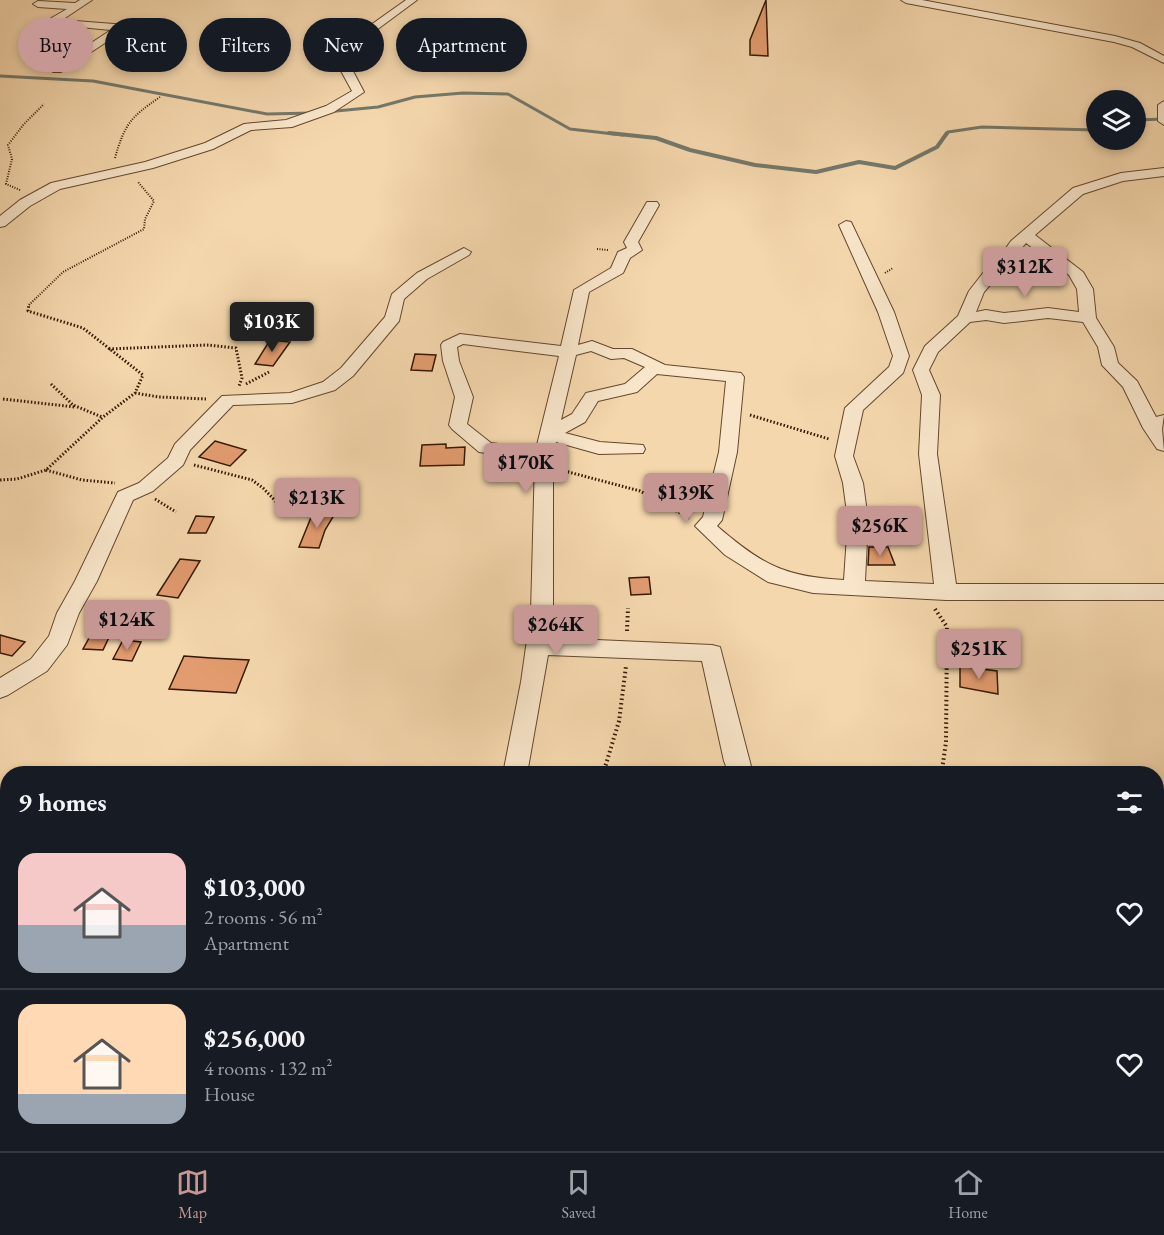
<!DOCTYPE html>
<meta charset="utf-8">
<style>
body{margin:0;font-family:"EB Garamond",serif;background:#20242c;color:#f1f3f6;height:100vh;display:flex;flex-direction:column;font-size:22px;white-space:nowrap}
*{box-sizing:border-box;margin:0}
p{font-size:20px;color:#9ea1a6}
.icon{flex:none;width:33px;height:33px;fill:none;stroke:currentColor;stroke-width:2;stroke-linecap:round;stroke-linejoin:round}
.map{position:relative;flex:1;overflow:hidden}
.panel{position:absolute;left:0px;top:766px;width:1164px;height:386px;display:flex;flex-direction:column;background:#171b24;border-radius:24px 24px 0 0;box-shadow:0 3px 9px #0003}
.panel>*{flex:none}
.guide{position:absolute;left:18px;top:18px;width:600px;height:54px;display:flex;gap:12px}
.controls{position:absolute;left:1086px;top:90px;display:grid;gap:12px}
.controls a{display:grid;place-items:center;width:60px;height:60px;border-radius:50%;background:#171b24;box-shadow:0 3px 9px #0003;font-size:30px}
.price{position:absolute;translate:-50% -51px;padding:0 14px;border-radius:6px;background:#c59692;color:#111;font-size:20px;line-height:39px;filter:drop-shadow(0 2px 3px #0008)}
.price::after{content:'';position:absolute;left:50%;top:36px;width:18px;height:14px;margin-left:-9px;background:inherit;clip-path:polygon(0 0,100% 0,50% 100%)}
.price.selected{background:#222;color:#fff}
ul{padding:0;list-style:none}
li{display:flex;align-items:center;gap:18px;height:150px;padding:0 18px}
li+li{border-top:2px solid #363941}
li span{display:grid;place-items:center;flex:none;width:168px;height:120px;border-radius:18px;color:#555}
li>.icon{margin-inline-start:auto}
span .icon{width:72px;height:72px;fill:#fffc;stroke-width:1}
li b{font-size:26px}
h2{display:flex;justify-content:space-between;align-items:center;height:72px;padding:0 18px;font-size:26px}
.pill{padding:0 21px;border-radius:27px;background:#171b24;box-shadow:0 3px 9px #0003;font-size:21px;line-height:54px}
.pill.selected{background:#c59692;color:#111}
.menu{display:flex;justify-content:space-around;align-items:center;height:84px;border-top:2px solid #363941;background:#171b24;font-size:16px;color:#9ea1a6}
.menu a{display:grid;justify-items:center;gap:3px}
.menu .selected{color:#c59692}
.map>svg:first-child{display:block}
</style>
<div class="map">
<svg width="1164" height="1151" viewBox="0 0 1164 1151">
<rect width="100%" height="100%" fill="#f5d7ad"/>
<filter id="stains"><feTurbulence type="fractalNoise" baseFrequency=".00333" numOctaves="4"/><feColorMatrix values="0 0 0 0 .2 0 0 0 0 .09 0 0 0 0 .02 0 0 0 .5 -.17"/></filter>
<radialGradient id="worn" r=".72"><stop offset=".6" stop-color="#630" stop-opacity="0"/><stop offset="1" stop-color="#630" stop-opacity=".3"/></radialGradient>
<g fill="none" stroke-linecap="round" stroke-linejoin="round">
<path stroke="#73786b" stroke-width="3" d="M0,76L93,81L267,114L313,113
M326,112L378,107L415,97L463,93L508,94L570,129L623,135
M1136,120L1164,119
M946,135L948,132L982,127L1096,130"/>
<path stroke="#73786b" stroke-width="4" d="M609,133L656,138L690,150L755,165L816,172L859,162L895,168L937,147L947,133"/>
</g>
<path fill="#e39c6f" stroke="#341902" stroke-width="1.5" d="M766,0L768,56L750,55V40Z
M270,340L290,342L273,366L255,364Z
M415,354L436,355L432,371L411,370Z
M215,441L246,450L230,466L199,457Z
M446,444V448L465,447L464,465L420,466L422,445Z
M314,510L336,512L325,530L319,548L299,547Z
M196,516L214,517L206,533H188Z
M869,547H888L895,565H868Z
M180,559L200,561L178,598L157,595Z
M649,577L651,594L631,595L629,578Z
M93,631H112L103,650L83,649Z
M0,635L25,642L12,656L0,653Z
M123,640L141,642L132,661L113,659Z
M184,656L211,658L249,660L236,693L169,689Z
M960,666L997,671L998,694L960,687Z"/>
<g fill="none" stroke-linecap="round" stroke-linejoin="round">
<defs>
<path id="minor" d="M80,0H92L62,20L140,26L145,29L140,32L123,31L61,72H53V68L111,30L48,24V20L67,9L38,7L33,4L38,1L75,3Z
M406,0H417L344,54L364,92L334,112L292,127L251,130L213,149L153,168L60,189L30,206L5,226L0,227V216L20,200L51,183L145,162L205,143L244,124L286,120L326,106L352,91L334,58V51Z
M901,0H922L1115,36L1140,43L1164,56V63L1132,47L1114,42L906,3Z
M1164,101V125L1158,121V105Z
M1164,168V176L1123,181L1083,194L1035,235L1083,272L1093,289L1096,318L1114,347L1118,363L1137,381L1156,417L1164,415L1162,429L1164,451L1157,449L1143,428L1123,387L1102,365L1098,347L1083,322L1048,318L1004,323L986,320L970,322L938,352L929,370L940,395L937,454L956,584H1164V600H946L813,593L768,582L725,555L695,526L703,517L719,452L726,381L657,374L637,392L598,401L585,422L565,433L600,442L643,445L645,449L643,453L599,454L556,442L553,456V612L550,638L712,645L720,647L753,774H729L724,761L702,661L548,655L527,774H503L521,682L531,612L535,460L479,452L452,429L449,425L455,397L443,361L441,345L443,342L460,334L561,346L574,290L611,268L618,252L627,248L624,242L647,202H657L659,205L638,242L642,250L630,258L623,273L589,292L578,345L592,341L613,349H632L665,365L741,373L744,377L737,452L722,520L717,526C762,565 785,577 844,580L848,520L843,483L835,456L845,408L889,367L893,356L878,312L839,225L846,221L851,222L894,312L909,356L903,373L863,410L853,456L863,483L868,520L865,581L934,584L919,454L922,395L913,370L925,346L958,316L969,291L987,268L999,258L1011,241L1073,188L1121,173ZM1026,243L1069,275L1077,289L1079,312L1048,308L1004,313L986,310L976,312L984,292ZM463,344L559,356L536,449L491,443L467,424L473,397L459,361L457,347ZM591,351L611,359L624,358L645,367L625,384L586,393L572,414L561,420L576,355Z
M464,248L471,252L469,255L427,279L404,299L399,321L353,376L335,390L292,403L233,405L190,450L183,465L153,491L133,500L97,581L79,613L67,645L47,671L8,695L0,698V678L31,659L49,636L57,613L75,581L118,492L139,483L168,458L175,444L222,396L290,393L323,382L341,368L385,317L392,294L417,273Z
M1158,921L1164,923V953L1156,950Z
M432,1144H468L465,1151H429Z
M888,1144H925L922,1151H885Z"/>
</defs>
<use href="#minor" stroke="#64482d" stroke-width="2"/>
<path stroke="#341902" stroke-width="2" stroke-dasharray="1 1.5" stroke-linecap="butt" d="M115,158C125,123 131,117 160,97
M20,190L6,184L12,159L8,145L24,124L44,104
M597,249L608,250
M885,273L893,268
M29,305L63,272L144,229L145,219L154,201L138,182"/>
<path stroke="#341902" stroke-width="3" stroke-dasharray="1.5 2" stroke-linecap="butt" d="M109,349L207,345L236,348L242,378L239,386
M51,384L73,405L102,417
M246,384L269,372
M135,393L159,397L206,399
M3,399L75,407
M750,415L829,439
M194,465L252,480L263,488L289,515
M46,470L82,480L115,483
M561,470L640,491L691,519
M0,480L17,479L46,470L103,417L135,393L143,375L83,328L28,311L29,304
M155,499L176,512"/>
<path stroke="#341902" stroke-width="4" stroke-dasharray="1.5 3" stroke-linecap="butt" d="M935,609L947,627L946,742L942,770L944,774
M627,631L628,608
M535,773L547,774
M603,774L619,721L626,666"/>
<path stroke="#341902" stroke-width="5" stroke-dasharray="2 4" stroke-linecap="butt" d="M0,996L8,978
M1111,1144L1113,1151"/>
<use href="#minor" fill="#f8e5ca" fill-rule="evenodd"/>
</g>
<rect width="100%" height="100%" filter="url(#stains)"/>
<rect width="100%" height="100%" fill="url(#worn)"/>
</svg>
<div class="controls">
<a><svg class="icon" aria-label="layers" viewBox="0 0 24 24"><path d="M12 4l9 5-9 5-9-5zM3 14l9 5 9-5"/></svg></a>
</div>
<b class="price" style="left:1025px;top:298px">$312K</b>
<b class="price selected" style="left:272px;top:353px">$103K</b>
<b class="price" style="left:526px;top:494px">$170K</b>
<b class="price" style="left:686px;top:524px">$139K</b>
<b class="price" style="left:317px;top:529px">$213K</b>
<b class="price" style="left:880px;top:557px">$256K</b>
<b class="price" style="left:127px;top:651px">$124K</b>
<b class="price" style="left:556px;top:656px">$264K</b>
<b class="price" style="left:979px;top:680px">$251K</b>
<div class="guide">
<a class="pill selected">Buy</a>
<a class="pill">Rent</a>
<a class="pill">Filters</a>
<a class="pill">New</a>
<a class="pill">Apartment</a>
</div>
<section class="panel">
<h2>9 homes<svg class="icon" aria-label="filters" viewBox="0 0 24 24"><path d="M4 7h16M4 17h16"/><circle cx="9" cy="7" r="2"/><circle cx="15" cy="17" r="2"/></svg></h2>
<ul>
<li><span style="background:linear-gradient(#f6c9c9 60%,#9aa5b1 0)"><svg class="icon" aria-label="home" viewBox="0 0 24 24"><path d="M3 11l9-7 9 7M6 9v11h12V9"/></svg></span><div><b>$103,000</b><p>2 rooms · 56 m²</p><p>Apartment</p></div><svg class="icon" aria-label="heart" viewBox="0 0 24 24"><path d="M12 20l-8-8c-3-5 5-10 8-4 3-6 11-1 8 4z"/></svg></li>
<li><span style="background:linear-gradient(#ffd9b3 75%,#9aa5b1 0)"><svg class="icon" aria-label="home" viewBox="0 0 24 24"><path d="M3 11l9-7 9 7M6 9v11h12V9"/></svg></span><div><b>$256,000</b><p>4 rooms · 132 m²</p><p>House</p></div><svg class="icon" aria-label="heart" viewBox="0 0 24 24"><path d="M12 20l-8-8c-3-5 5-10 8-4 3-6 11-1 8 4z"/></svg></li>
</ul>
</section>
</div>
<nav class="menu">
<a class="selected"><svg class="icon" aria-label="map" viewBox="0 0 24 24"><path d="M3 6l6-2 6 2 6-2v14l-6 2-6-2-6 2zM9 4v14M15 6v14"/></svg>Map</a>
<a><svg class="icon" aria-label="saved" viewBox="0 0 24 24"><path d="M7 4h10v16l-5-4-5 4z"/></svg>Saved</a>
<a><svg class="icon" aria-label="home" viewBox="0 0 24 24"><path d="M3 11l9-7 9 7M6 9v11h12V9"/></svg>Home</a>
</nav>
